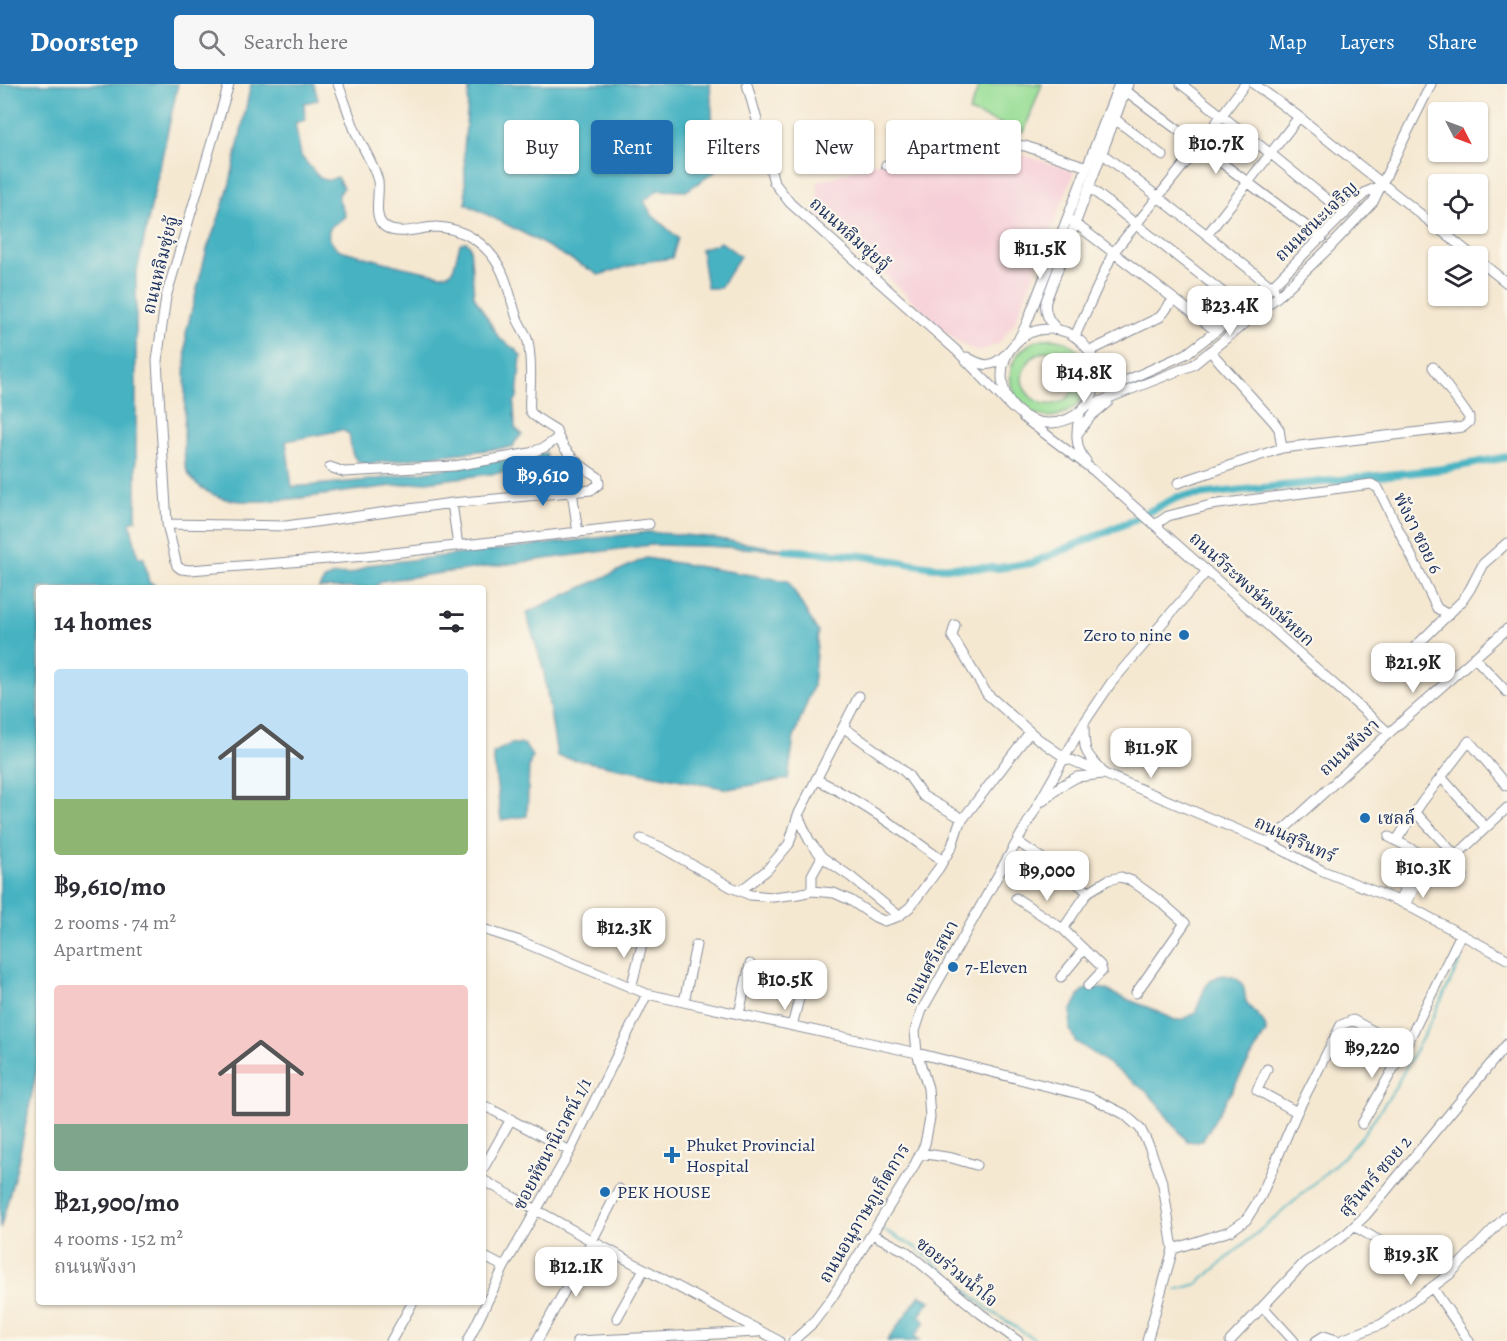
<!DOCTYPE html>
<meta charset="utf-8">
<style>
body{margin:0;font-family:Alegreya,"Noto Serif Thai",serif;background:#f7f7f7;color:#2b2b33;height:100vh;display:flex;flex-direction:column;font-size:22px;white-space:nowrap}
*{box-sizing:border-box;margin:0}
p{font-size:20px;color:#7c7c81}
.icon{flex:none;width:33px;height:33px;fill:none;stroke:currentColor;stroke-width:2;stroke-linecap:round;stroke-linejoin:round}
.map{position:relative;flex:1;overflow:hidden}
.sheet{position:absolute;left:36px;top:501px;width:450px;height:720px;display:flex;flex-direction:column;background:#fff;border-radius:6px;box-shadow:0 2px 4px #0004}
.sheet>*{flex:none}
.hud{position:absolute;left:504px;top:36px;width:570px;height:54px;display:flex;gap:12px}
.needle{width:39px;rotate:132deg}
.fabs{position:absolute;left:1428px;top:18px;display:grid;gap:12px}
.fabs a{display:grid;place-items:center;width:60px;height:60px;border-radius:6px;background:#fff;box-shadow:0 2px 4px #0004;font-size:30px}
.price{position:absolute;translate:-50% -51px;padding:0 14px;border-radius:12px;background:#fff;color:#222;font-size:20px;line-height:39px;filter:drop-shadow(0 2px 3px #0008)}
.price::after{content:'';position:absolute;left:50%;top:36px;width:18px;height:14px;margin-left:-9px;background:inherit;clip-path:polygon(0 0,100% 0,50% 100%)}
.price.current{background:#1f6fb2;color:#fff}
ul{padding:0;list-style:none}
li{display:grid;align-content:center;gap:12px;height:318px;padding:0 18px}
li span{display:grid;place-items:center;height:186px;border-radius:6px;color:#555}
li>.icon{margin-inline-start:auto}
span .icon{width:108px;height:108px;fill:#fffc;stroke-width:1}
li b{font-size:26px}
h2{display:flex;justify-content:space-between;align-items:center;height:72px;padding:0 18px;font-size:26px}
.chip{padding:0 21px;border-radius:6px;background:#fff;box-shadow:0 2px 4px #0004;font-size:21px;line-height:54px}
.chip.current{background:#1f6fb2;color:#fff}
header{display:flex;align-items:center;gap:36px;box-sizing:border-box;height:84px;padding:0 30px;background:#1f6fb2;color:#fff}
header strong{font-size:28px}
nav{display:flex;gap:33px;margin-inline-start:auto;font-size:21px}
.search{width:420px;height:54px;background:#f7f7f7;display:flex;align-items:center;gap:15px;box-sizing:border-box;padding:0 21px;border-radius:6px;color:#7c7c81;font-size:22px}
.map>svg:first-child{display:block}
</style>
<header>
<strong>Doorstep</strong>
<div class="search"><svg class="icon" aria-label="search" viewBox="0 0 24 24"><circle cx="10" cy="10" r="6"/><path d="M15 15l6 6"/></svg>Search here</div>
<nav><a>Map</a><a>Layers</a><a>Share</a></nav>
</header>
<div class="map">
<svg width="1507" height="1257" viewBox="0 0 1507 1257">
<rect width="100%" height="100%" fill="#fbf7ec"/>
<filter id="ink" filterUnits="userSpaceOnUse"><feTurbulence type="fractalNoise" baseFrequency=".0167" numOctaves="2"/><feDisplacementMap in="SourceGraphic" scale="12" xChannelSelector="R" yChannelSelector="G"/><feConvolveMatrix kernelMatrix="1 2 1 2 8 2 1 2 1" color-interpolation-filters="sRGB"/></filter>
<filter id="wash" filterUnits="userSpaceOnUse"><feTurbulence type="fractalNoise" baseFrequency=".008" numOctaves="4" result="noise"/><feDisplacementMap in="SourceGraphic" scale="24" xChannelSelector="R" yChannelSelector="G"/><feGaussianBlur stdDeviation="1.35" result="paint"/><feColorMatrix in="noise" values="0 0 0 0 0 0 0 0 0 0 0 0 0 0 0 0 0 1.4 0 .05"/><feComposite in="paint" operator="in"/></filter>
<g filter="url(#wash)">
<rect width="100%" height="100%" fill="#f5e8d1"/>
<path fill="#f6cfd8" d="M954,65L1009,66L1074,88L1015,238L998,260L977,268L955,256L877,184L817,131L818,98L877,78L921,73Z"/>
<path fill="#99de96" stroke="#5a867a" stroke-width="1.5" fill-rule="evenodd" d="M980,0H1042L1024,48L969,28Z
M1043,255C1047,255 1053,254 1057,255C1077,259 1092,279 1088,299C1086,312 1078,322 1067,328C1022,351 987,285 1030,260C1034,257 1039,256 1043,255ZM1046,267C1084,268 1086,315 1053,320C1045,321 1037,318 1031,313C1013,296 1025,273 1046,267Z"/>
<path fill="#46b3c2" stroke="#307190" stroke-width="1.5" d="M0,0H178L136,192V436L130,438L138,473L144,474L149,499L154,500L153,504H39V975L17,1083L0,1145Z
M251,0H314L318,16L304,19L305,36L295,39L301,72L317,91L325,96H330L337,93L343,104C334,114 342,121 345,132C341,137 338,137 333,141C323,150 332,161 340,166L403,183L441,191L448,190L453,186L460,160L464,158H467L470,162L474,212L499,254L516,266L521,272L517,313L514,319L515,344L522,350L515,358L513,363L365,380C349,375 352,364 349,350L342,346L286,357L292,403L371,396L546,369L548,383C482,391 417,399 352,407C319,411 249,424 219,413C206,408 190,398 186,384C184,378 185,371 184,365L186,249L207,165L219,133L230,99Z
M468,0H710L716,87L686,107L658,106L644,117L652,131L678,154L672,174L643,178L599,191L529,152L466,120L464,65L469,6Z
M721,158L740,172L720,204H707L701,165Z
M648,448L706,453L795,467L705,462L650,461L382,497L374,504H319C328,486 339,493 354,489C359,487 364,483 368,481Z
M646,474L788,497L818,548L813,602L794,653L788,695L728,705L557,672L543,584L526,529Z
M511,660H524L532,672L529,682L527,732L501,736L493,669Z
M1224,891C1231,892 1237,893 1241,899C1246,905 1244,911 1246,917C1251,929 1267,934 1266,948L1203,1056L1198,1058L1187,1057L1165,1030L1160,1022L1147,1008L1099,973L1075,957L1070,945L1071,928L1080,910L1084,906L1094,903L1108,906L1116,911L1152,925L1175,936H1181L1195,929C1203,913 1202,895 1224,891Z
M920,1211L930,1217L919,1232L925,1238L915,1252L920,1257H887Z"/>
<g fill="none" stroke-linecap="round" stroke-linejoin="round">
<path stroke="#46b3c2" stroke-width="2" d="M882,1145L917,1164L989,1226L1037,1257
M1176,1206L1197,1200L1298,1114L1344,1072L1362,1052L1392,1009L1427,945L1461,876"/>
<path stroke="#46b3c2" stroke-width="8" d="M785,466L863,472L933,483L998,484L1032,479L1129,438L1178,413L1416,388L1443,385L1507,373"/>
</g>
</g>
<g filter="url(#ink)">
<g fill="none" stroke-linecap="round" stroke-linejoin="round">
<defs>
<path id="minor" d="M229,0L166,213L157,277L167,440L177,482L181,485L190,486L366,472L649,440
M747,0L774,98L790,119L958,268L1012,324
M1181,0L1271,70L1345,130
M1254,0L1299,33L1473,172
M1122,4L1322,154
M1115,35L1163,72
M1099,67L1207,151L1274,205
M886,81L969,57L1025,62L1087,83
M1090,104L1244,225
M1072,137L1216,247
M1207,151L1299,33
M1478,176L1507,199
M1002 292a47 47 0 1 1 94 0a47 47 0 1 1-94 0Z
M1057,245C1049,237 1044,229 1046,217L1128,0
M1075,252L1113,169L1199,62L1245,0
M1019,254L1026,241L1119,0
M1090,267L1160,233L1174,215
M1210,267L1274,338L1279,345L1282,364
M967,273C983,283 992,284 1005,271
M1096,283C1104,293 1109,298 1123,298L1186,270L1216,247L1271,203L1366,108L1382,101
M1086,323L1193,281L1281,210L1330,163L1373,118L1431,0
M1080,329C1076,346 1074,363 1086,377
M1023,333L1093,386L1389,649
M1078,349L1091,332L1108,318
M330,383L344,388L454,382L530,369L545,363L558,354
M1178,399L1282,364L1463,343L1469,338V333L1433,283
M572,407L578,449
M452,419L458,462
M167,440L286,442L452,419L591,406L599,400L598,393C580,382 561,367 556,346C550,342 533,333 530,327C529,322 530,314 530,309C531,293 531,278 529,263C528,251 521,244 517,234C511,217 508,197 499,182C486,159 463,144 436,143C420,143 396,154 383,141C373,132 380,110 378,97C374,81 364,66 357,51C350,35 345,17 338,0
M1155,441L1168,432L1211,421L1371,400L1378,404L1437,524L1448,531
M955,541L952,552L987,610L1037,654L1064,673L1269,759L1323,787L1399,817L1507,875
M1474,573L1507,608
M1448,596L1415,563L1462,517L1470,505L1483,480L1507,459
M1084,641C1084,667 1084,668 1102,687
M843,643L899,683L908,691L923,712L963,735
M1441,693L1486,744
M816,695C862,718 902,747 943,777
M1043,717L1061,702L1077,693L1103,690
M1415,728L1456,772
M798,731L809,756L822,773L851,793L899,832
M1389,753L1463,792
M641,755L661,763L731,803L750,811L773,813L798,810L812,807L834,809L850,816L875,833L884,837L891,835L899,832L910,823L939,784L952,762L959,740L1030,648
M1396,757L1422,718L1469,657L1507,702
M1018,758L1072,795L1088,808
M1269,759L1389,649L1507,545
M1444,783L1507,724
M740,807L767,786L789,760L798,731L859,612
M812,807V791L822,773
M1016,814L1063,845
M1399,817L1421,770
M1406,821L1428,774
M483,845L520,857L647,910L917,969L1090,1013L1124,1030L1140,1044L1150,1064L1163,1101L1173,1165L1147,1257
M1061,893L1084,865
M1088,902L1102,887L1100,881L1063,845L1088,808L1108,796L1121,793L1132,797L1161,818L1185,839L1136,909
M631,904L644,853
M684,918L696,861
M739,930L750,880
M792,942L804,895
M1267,985L1257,1006L1297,1028
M483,1021L570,1067
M1362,1040L1405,964
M920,1069L952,1074L976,1081
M483,1085L511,1035
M483,1096L592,1157L779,1257
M1354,1142L1393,1165
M872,1150L907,1168L980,1229L1018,1257
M1173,1165L1230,1147L1246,1136L1261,1112L1297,1028L1341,941L1353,936L1405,964L1461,850
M483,1172L504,1183
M1432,1203L1461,1245L1469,1257
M1263,1223L1294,1257
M617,1234L644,1185
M391,1257L413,1218
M468,1257L504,1183L570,1067L647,910
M537,1257L592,1157L619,1105
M577,1257L758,1248
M793,1257L813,1239L831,1215L913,1084L925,1060L930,1034L928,1004L917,969L915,947L922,926L1084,639L1111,599L1207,487
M1230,1257L1304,1179L1346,1150L1366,1131L1507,960
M1316,1257L1324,1252L1339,1257L1382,1240L1450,1190L1507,1131"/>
</defs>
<use href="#minor" stroke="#888c98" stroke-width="11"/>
<use href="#minor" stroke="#fff" stroke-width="9"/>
</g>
</g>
<g fill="#1f6fb2" stroke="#fbf7ec" stroke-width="2">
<circle cx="1184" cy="551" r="6"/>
<circle cx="1365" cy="734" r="6"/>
<circle cx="953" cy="883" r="6"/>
<path d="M669 1062h6v6h6v6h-6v6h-6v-6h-6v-6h6z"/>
<circle cx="605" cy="1108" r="6"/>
</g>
<g text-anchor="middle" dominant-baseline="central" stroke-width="4.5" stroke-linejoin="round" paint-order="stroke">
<g font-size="18" fill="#1b2f5e" stroke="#fbf7ec">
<text transform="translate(1316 137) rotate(-44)">ถนนชนะเจริญ</text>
<text transform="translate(850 150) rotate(42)">ถนนหลิมซุ่ยจู้</text>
<text transform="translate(160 181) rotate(-76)">ถนนหลิมซุ่ยจู้</text>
<text transform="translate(1418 449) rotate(64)">พังงา ซอย 6</text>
<text transform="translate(1252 505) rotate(42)">ถนนวีระพงษ์หงษ์หยก</text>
<text transform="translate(1349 663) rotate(-43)">ถนนพังงา</text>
<text transform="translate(1295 755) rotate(25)">ถนนสุรินทร์</text>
<text transform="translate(931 878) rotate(-61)">ถนนศรีเสนา</text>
<text transform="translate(552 1060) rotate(-62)">ซอยหัชนานิเวศน์ 1/1</text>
<text transform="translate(1375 1092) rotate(-49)">สุรินทร์ ซอย 2</text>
<text transform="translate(864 1129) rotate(-59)">ถนนอนุภาษภูเก็ตการ</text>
<text transform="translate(957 1188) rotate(39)">ซอยร่วมน้ำใจ</text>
</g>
<g font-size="18" fill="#1b2f5e" stroke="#fbf7ec" text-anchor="start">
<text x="1172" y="551" text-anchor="end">Zero to nine</text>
<text x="1377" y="734">เชลล์</text>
<text x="965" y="883">7-Eleven</text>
<text x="686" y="1061">Phuket Provincial<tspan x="686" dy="21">Hospital</tspan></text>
<text x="617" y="1108">PEK HOUSE</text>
</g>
</g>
</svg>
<div class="fabs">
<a><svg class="needle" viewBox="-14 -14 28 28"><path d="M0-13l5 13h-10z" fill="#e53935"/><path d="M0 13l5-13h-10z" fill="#7c7c81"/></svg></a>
<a><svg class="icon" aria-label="locate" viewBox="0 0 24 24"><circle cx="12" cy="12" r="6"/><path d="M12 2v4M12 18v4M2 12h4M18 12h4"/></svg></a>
<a><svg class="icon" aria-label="layers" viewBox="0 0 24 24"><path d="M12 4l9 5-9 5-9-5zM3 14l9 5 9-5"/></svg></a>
</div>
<b class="price" style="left:1216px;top:91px">฿10.7K</b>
<b class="price" style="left:1040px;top:196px">฿11.5K</b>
<b class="price" style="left:1230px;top:253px">฿23.4K</b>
<b class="price" style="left:1084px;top:320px">฿14.8K</b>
<b class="price current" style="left:543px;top:423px">฿9,610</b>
<b class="price" style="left:1413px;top:610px">฿21.9K</b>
<b class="price" style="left:1151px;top:695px">฿11.9K</b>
<b class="price" style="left:1423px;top:815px">฿10.3K</b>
<b class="price" style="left:1047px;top:818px">฿9,000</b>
<b class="price" style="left:624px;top:875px">฿12.3K</b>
<b class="price" style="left:785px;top:927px">฿10.5K</b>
<b class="price" style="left:1372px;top:995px">฿9,220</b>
<b class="price" style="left:1411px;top:1202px">฿19.3K</b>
<b class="price" style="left:576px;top:1214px">฿12.1K</b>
<div class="hud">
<a class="chip">Buy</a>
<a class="chip current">Rent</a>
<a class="chip">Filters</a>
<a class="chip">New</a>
<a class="chip">Apartment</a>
</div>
<section class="sheet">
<h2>14 homes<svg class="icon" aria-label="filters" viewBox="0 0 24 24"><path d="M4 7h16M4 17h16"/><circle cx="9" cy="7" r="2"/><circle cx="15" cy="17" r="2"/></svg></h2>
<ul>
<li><span style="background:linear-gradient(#bfe0f5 70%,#8fb573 0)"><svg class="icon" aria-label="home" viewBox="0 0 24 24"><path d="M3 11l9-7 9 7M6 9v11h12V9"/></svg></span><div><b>฿9,610/mo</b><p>2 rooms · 74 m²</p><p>Apartment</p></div></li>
<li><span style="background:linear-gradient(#f6c9c9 75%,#7fa58c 0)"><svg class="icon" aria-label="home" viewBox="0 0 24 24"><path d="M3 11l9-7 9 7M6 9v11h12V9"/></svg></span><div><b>฿21,900/mo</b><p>4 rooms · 152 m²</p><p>ถนนพังงา</p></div></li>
</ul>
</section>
</div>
